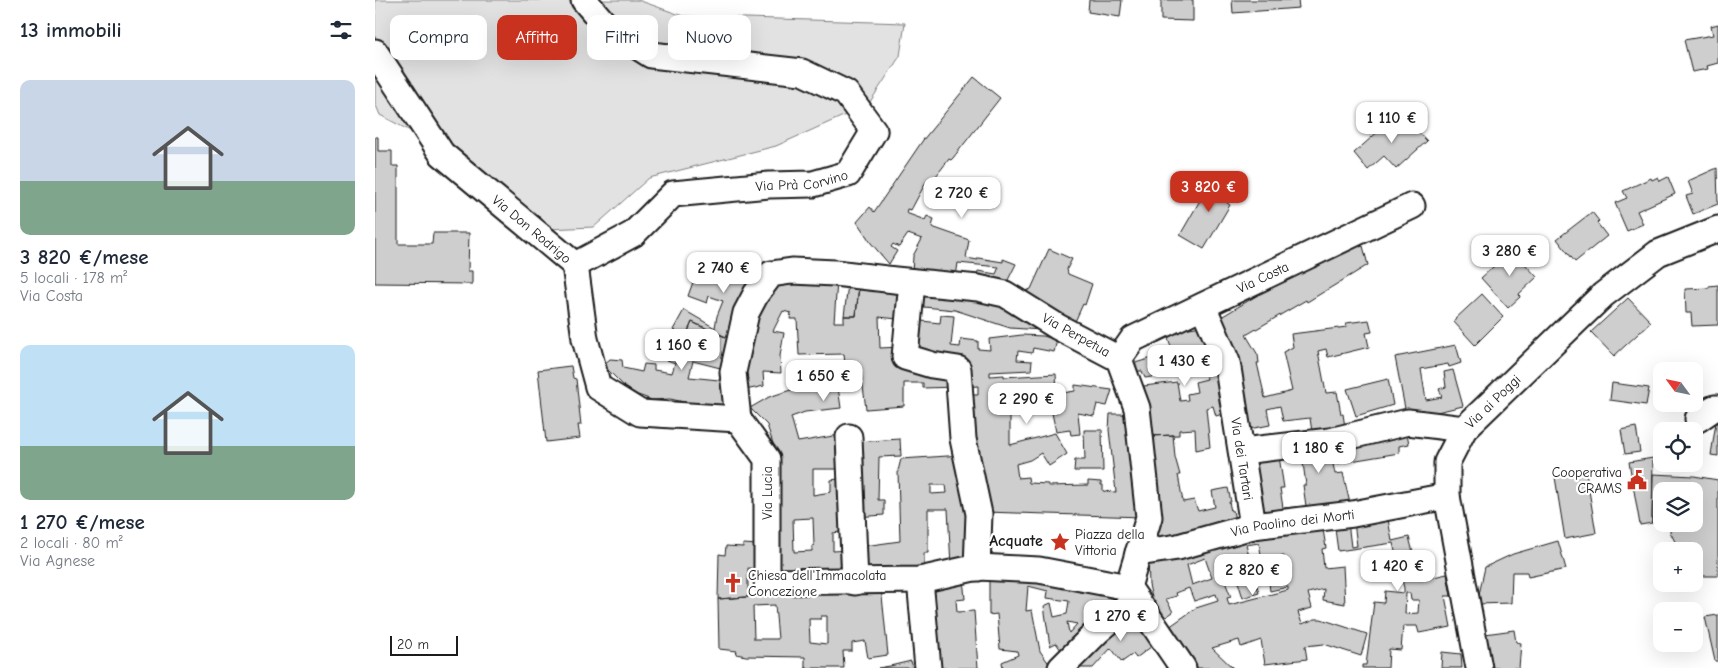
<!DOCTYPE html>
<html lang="it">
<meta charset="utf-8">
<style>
body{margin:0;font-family:"Comic Neue",sans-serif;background:#f2f2f3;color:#1f2937;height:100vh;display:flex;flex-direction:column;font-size:19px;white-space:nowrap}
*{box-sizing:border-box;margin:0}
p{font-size:16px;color:#747a83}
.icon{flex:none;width:28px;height:28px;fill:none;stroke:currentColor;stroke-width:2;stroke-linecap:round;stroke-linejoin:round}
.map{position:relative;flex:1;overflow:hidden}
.side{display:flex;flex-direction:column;background:#fff;width:375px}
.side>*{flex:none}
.hud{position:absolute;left:15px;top:15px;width:475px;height:45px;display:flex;gap:10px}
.needle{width:32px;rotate:303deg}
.tools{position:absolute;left:1278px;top:362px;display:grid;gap:10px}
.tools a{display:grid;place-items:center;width:50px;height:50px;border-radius:10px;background:#fff;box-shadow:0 5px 20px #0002;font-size:25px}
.scale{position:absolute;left:15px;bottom:12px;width:68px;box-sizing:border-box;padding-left:5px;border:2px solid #1c1c1c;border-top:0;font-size:14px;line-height:18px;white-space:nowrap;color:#1c1c1c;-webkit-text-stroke:4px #fff;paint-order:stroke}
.price{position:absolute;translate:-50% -42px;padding:0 11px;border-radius:10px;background:#fff;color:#222;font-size:16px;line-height:32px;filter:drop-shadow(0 1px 2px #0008)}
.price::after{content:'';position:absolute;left:50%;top:30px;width:15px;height:11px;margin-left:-8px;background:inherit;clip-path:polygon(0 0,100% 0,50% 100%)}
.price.current{background:#c8321e;color:#fff}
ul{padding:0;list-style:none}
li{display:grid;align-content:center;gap:10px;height:265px;padding:0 20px}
li span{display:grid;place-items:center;height:155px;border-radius:10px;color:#555}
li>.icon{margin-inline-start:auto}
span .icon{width:90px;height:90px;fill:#fffc;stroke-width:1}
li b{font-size:21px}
h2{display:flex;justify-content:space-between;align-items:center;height:60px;padding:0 20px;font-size:21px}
.tag{padding:0 18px;border-radius:10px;background:#fff;box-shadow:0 5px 20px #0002;font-size:18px;line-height:45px}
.tag.current{background:#c8321e;color:#fff}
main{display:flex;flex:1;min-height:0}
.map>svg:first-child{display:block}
</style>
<main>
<section class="side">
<h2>13 immobili<svg class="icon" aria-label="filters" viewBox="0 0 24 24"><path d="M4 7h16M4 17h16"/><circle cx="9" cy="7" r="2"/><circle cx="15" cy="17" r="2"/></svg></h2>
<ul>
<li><span style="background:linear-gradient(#c9d6e8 65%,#7fa58c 0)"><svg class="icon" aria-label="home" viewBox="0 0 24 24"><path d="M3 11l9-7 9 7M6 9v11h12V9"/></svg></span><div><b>3 820 €/mese</b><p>5 locali · 178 m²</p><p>Via Costa</p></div></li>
<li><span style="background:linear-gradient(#bfe0f5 65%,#7fa58c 0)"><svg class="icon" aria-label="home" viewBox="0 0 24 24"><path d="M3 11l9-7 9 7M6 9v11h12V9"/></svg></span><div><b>1 270 €/mese</b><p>2 locali · 80 m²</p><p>Via Agnese</p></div></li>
</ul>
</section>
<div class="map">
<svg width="1343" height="668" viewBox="0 0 1343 668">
<rect width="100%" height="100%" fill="#fff"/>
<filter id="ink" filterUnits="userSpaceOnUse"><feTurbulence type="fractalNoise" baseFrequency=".02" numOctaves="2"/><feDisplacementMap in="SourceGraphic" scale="10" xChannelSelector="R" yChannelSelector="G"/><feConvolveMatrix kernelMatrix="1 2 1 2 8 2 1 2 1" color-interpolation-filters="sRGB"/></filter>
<g filter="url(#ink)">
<path fill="#e2e2e2" stroke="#7f7f7f" d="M0,0H263L308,16L530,23L525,56L493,105L401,146L274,178L219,227L173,229L133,210L106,168L5,115L0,103Z"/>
<path fill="#cecece" stroke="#1c1c1c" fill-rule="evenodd" d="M714,0H747L745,17L713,12Z
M786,0H818V21L786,20Z
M857,0H923L924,8L858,13Z
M1343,24V63L1332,66L1333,69L1317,72L1309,40L1338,35L1336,26Z
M599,77L625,98L578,158L576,160L574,159L555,184L551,182L536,210L532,209L531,213L550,220L552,216L559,219L557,227L594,240L591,258L603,260V258L628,262V259L641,264L632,282L648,292L656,289L674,249L697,259L692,269L693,274L717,284L710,305L708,304L698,326L601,280L603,271L621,274L624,267L583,263L580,283L537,274L538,256L547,239L533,234L524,247L518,244L516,247L522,251L514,264L496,243L482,222L495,207L499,212L548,140Z
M1025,112L1052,141L1021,169L1009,156L993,170L979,153Z
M0,137H3V151H17V166H23V244H57L58,233H94L93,271H97V284L0,283Z
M1342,168L1343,204L1318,214L1311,196L1318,194L1313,181Z
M844,175L863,186L852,203L855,205L829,249L805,235L831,190L834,192Z
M1283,177L1285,181L1293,177L1300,194L1262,211L1268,224L1252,231L1240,203L1252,198L1248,191L1276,178L1277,180Z
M1217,212L1224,221L1222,223L1232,236L1200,262L1182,239Z
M979,237L985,247L988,246L993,265L932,302L931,300L871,335L883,355L884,363H882L890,398L917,391L908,352L918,347L916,334L972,327L971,323L994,320L997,332L991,333L994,347L953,357L951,349L943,351L951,393L962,392L966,414H968L971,434L938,439L935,418L908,421L905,406L892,409L895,425L869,430L838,322Z
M1142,245L1156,260L1150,264L1162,277L1144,294L1145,297L1133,308L1106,278Z
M327,257L383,279L359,340L339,333L342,316L348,301L334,296L332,303L313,296Z
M462,281L459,322H469V316H481L484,285L536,289L532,320L504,317L505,348L526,347L583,387L548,388V383H529V406L491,409L486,371L461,373L466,408L430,412L416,417L423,442L464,435L468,469H438V495L456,492V480L469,478L472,531L458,533V551L474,550L476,570H404V462L392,425L375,408L394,397L425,387L423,372L470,365L469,354L424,355L422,319H415L416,313L408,311L398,331L409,333L405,356L406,373L388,372L389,386L366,391L381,299L392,284ZM438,518L439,545L437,546V551L419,552L418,519Z
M473,284L484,285L481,316H469Z
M541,284L624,295L667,330L635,328L580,310L539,306Z
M1343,285V325L1317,326L1316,313H1311L1310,289L1334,288V286Z
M1107,294L1128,317L1100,345L1078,321Z
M1253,298L1276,322L1239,356L1216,332Z
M309,310L340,328L339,333L317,322L311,336L298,330Z
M566,315L579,316L576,346L585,347L586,339L603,341V349L615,350L614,339L647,335L668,336L682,340L679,352L658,348L657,353L643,351L642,360L657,361L656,370L615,372V376L629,375V377L681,374L682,394L700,391V385L737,390L732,406L722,404L719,416L703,413L705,434L696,435L695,430L681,432L677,413L682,412L680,397H665V410L640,409V404H633L634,415H635V445L680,433L692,454L674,466L666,453L655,460L641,464L643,478L653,477L654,483L673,484V486L713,485V481L726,482V485H728V491L741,492L734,430L735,414H755L768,517L609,512L601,470V434L591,435L597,395H603V386L589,387L532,355L537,320L565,323Z
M317,322L356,339L353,370L318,361L314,377L354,381V405L328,406L295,399L277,400L263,395L250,387L228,365L235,359L247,360L248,368L267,372L269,364L279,365V370L297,373L300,363L284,357L290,341L305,346L309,335L311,336Z
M833,325L858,411L841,416L838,406L831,408L835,447L821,450L820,429L804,430V435L773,436L771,428L769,386L802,382L805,401L813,400L812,394L822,392L820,382L832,379L827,363L806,371L805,369L789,375L770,378L767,371H762L760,363L798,352L792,335L808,329Z
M1081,345L1086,363L1074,367L1073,364L1046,369L1051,400L1067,397L1064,389L1071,387L1069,372L1078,370L1088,406L1032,419L1020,357Z
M195,366H196L198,378L201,379L206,425H203L205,438L171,442L163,370Z
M1013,379L1018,405L981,416L972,389Z
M1237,383L1274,388L1271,405L1235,400Z
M1342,416H1343V456L1336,455Z
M1261,427L1265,452L1250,454L1246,430Z
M1031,428L1034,444L1024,446V453L958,464L960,474L968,473L976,508L885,522L877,456L903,450L909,488H905L908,508L931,506L928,485H931L926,448Z
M709,430H727L728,471H699L700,460H710Z
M798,435L800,457L805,475H803L808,502L819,500L823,511L840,507L837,491L853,488L856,502H854L856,511H858L862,528L785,539L783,536L773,436Z
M525,439L526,456L504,457L503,500H509V515L482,517L481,442Z
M588,455L596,565L576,566L573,509H553V553H549V569L487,572L482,547L525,541L523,471L526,459ZM556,485H571L572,493L556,494Z
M1278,458L1277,523L1265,525L1254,462Z
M1211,472L1221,533L1190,539L1180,477Z
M1278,474L1319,476L1343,480V576H1319V551H1305L1295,532L1296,524H1295H1319V491H1286V523H1277Z
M1012,514L1017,541L1034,537L1045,580L1072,574L1076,596H1070L1076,627L1044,633L1042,626H1028L1026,650L1014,649L1013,668H987V665H991L999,602L1009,603L1010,591L1029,593V588L1018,543L963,551L959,522H973L976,547L982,546L979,522ZM1031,593H1035L1036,600H1044L1043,613L1030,614Z
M947,523L951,548L947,549L949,568L968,566L970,604L948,600L949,589L933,593L937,608L923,612L927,624L940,619H946L992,634L986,656L949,644L930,646L932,659L890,664L886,640L866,647L864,640L837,648L858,668H823L810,654L794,627L821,608L843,601L841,594L819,601L814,588L801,593L802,596L791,599L798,612L788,619L778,602L774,585L773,557ZM884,543L887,560L909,556L911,571L893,574L895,591L913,587V590L854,605L852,598L856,597L847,574L860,572L868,598L884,593L871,545ZM830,558L837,578L817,585L812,565Z
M1183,541L1191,569L1153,577L1152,572H1137L1136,603L1102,604L1110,567L1138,554Z
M368,544L384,545L383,569L373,568V597L343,599L344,554L350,555L351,546L368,547Z
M614,571L744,593L737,610L691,657L681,643L675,646L669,606L676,603L679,617L692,614L694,601L672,598L673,591L653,586L651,611L657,610L665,651L677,668H628L627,662L643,655L642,651L625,649L622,614L614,615ZM692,622L702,624L694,633Z
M588,578L590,599L581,600L582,612L599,611L603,668H563L558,582Z
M497,588L504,591L507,596L513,655L493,658L490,641L477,643V651H468L469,668H430V657L371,656L361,654L362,651L344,649L343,599ZM400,605L403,639H379L378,606ZM446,616H452V644L435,642L434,619H446Z
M760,608L784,641L761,658L758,654L747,662L736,648L718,668H693Z
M1343,615V661H1340L1330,617Z
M1139,630L1141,642L1146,643L1144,668H1117L1110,634Z
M1067,652L1086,654L1087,668H1066Z
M536,661L538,668H503L515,666Z"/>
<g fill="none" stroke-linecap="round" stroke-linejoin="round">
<defs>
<g id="minor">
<path id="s1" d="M0,52L67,154L200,265L210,339L223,387L265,413L363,419"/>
<path id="s2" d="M200,265L258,234L298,194L394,185L438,184L473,174L499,131L471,93L427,72L276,55L232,27L209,0"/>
<path d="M417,271L460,273L520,280L603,288L630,294L683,327L744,359L762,408L774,517L753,587L664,570L603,567L545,580L392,582V459L363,419L358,372L371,313L381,294L396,274Z"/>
<path d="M537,282L530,357L557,365L583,369L588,439L604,514L602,568"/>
<path id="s3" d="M828,306L852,362L878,526"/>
<path id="s4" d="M744,359L758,339L1037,206"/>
<path d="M1323,419L1339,408H1343"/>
<path d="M474,437L480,582"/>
<path d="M867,451L955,441L1033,422L1089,429"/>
<path id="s5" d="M763,553L803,547L878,526L978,514L1072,496"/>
<path d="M545,580L553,668"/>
<path d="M753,587L808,668"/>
<path d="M686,668L723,631L761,599"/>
<path id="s6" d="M1104,668L1072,496V462L1089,429L1228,295L1283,253L1343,229"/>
</g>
</defs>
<use href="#minor" stroke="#1c1c1c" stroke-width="29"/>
<use href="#minor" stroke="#fff" stroke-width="25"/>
</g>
</g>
<defs>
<symbol id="civic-bare" viewBox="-9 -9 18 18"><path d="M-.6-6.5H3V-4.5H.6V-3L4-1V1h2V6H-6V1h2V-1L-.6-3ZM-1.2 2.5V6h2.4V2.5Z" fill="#c8321e" stroke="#fff" stroke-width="2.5" paint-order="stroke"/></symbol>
<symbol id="sight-bare" viewBox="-9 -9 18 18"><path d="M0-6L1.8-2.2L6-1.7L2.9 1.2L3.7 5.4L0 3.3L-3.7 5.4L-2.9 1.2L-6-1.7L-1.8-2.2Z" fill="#c8321e" stroke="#fff" stroke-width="2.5" paint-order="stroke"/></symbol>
<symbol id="church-bare" viewBox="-9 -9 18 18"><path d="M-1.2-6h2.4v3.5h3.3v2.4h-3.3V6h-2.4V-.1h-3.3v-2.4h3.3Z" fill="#c8321e" stroke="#fff" stroke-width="2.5" paint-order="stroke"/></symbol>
</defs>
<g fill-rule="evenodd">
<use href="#civic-bare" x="1248" y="466" width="28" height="28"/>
<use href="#sight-bare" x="671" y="528" width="28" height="28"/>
<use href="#church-bare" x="344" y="569" width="28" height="28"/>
</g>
<g text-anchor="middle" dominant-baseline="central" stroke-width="4.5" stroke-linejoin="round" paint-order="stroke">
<g font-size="14" fill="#1c1c1c" stroke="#fff">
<text stroke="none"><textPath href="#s2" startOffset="252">Via Prà Corvino</textPath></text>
<text stroke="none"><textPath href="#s1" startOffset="239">Via Don Rodrigo</textPath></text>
<text stroke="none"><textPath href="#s4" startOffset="168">Via Costa</textPath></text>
<text transform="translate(701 335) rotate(29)">Via Perpetua</text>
<text stroke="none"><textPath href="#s6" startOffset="286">Via ai Poggi</textPath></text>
<text stroke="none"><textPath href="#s3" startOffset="159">Via dei Tartari</textPath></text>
<text transform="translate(392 493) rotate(-90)">Via Lucia</text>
<text stroke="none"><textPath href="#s5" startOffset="158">Via Paolino dei Morti</textPath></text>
</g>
<g font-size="14" fill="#1c1c1c" stroke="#fff" text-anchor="start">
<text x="1247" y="472" text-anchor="end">Cooperativa<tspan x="1247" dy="16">CRAMS</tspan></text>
<text x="700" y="534">Piazza della<tspan x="700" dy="16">Vittoria</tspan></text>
<text x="373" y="575">Chiesa dell'Immacolata<tspan x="373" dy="16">Concezione</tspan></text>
</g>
<g font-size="16" font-weight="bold" fill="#1c1c1c" stroke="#fff">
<text x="641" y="541">Acquate</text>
</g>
</g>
</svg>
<div class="tools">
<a><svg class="needle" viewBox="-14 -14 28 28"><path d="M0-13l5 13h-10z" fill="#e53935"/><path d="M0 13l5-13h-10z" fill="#747a83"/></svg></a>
<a><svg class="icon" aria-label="locate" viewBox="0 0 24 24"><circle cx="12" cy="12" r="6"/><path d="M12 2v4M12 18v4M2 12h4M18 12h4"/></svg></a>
<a><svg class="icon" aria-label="layers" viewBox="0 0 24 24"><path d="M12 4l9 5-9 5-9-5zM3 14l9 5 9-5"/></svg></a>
<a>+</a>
<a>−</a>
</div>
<div class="scale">20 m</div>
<b class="price" style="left:1017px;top:144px">1 110 €</b>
<b class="price current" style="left:834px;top:213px">3 820 €</b>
<b class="price" style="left:587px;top:219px">2 720 €</b>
<b class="price" style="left:1135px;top:277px">3 280 €</b>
<b class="price" style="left:349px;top:294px">2 740 €</b>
<b class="price" style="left:307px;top:371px">1 160 €</b>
<b class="price" style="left:810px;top:387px">1 430 €</b>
<b class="price" style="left:449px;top:402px">1 650 €</b>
<b class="price" style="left:652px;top:425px">2 290 €</b>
<b class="price" style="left:944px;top:474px">1 180 €</b>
<b class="price" style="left:1023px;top:592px">1 420 €</b>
<b class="price" style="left:878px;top:596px">2 820 €</b>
<b class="price" style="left:746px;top:642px">1 270 €</b>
<div class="hud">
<a class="tag">Compra</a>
<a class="tag current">Affitta</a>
<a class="tag">Filtri</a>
<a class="tag">Nuovo</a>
</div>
</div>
</main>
